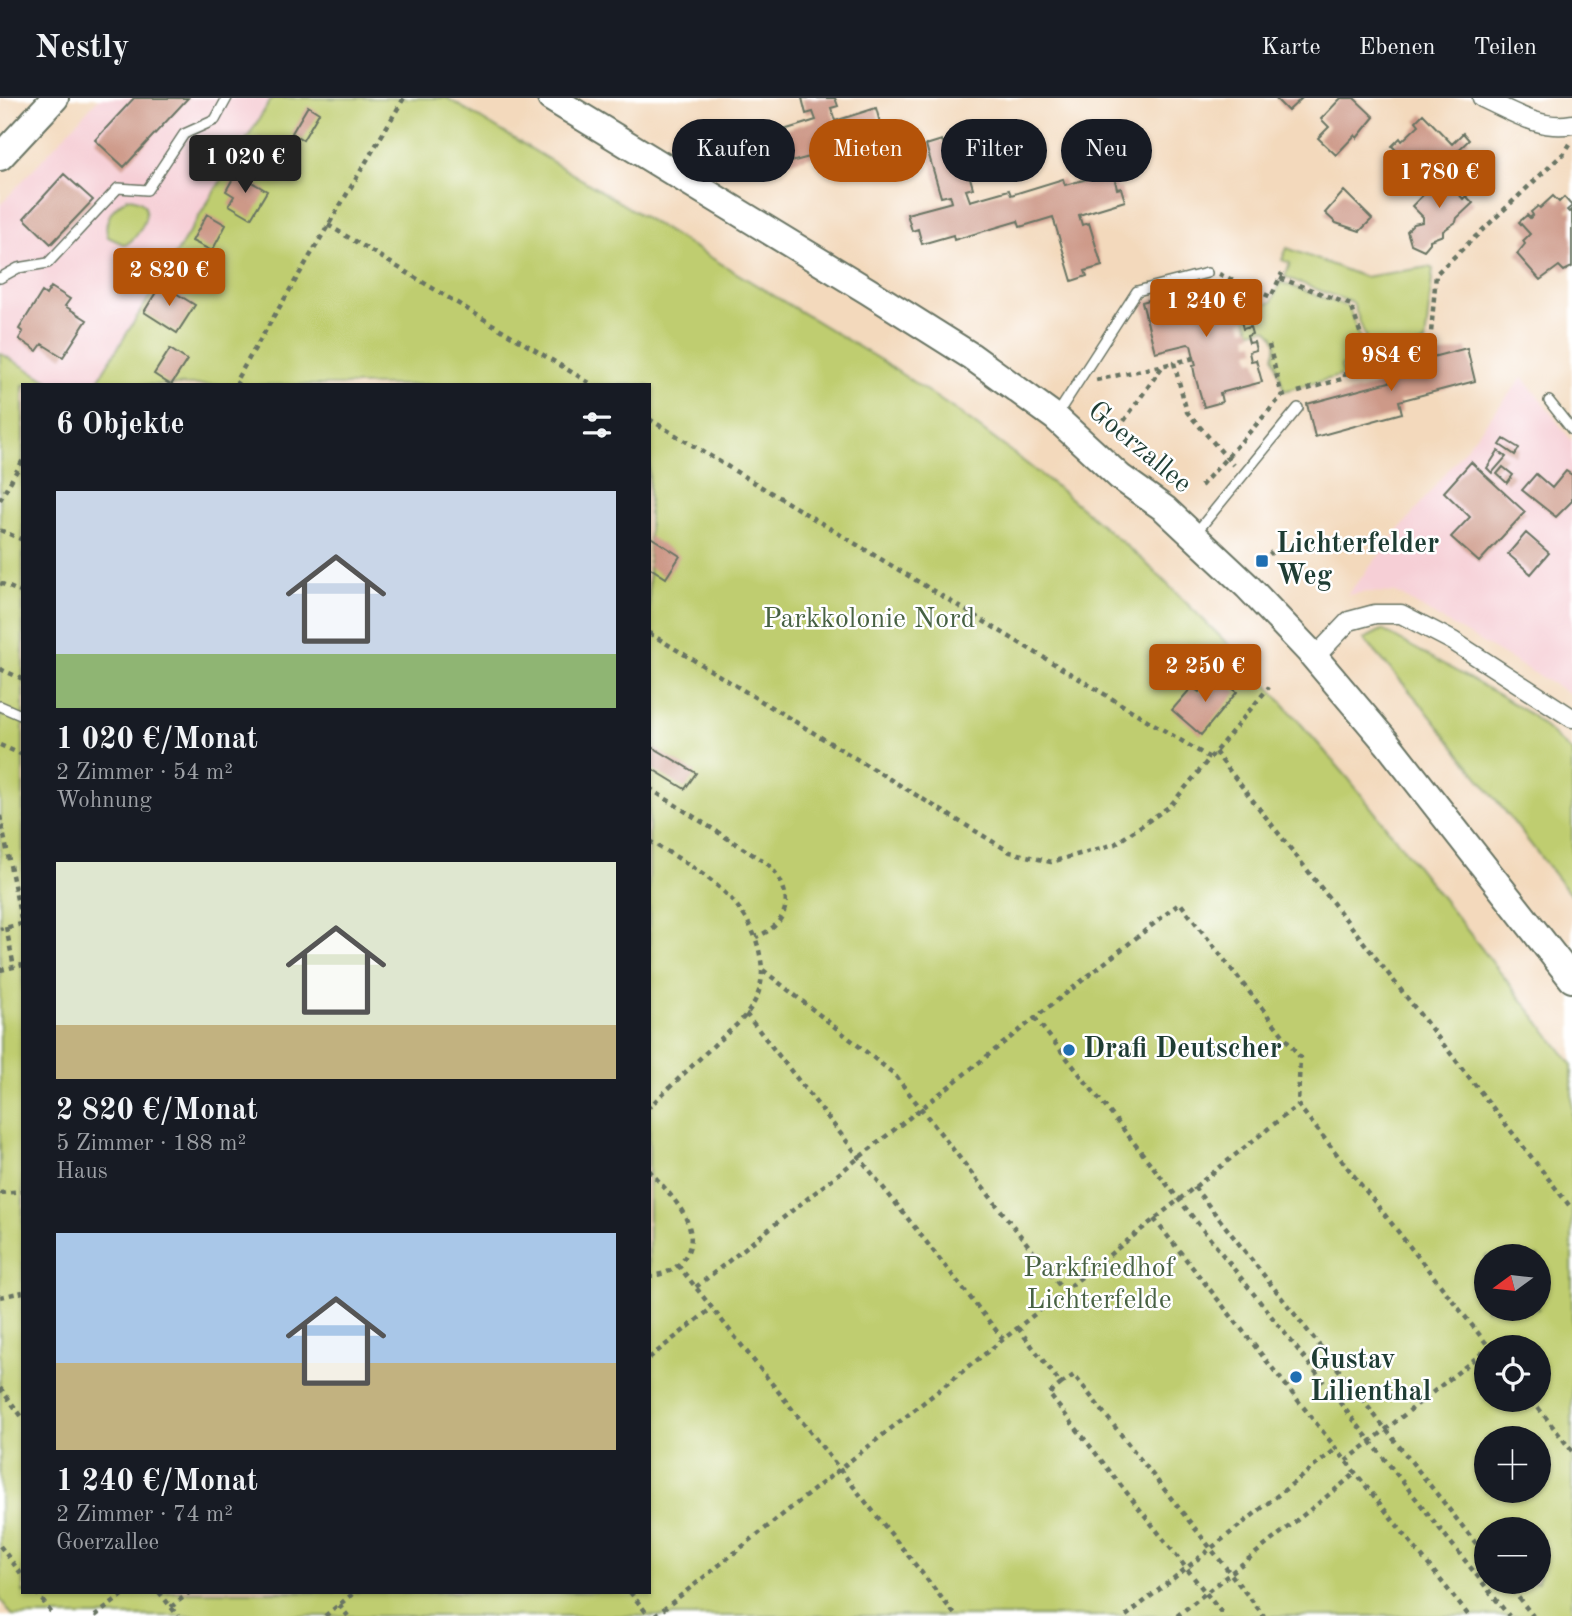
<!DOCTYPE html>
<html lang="de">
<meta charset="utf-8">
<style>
body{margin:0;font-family:"Old Standard TT",serif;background:#20242c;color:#f1f3f6;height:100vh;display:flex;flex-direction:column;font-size:26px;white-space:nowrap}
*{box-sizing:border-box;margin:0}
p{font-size:23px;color:#9ea1a6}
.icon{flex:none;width:38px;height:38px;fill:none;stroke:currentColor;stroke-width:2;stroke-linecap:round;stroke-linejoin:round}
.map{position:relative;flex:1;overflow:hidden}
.details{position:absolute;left:21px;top:285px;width:630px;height:1211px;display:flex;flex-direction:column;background:#171b24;border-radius:0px;box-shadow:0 2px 5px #0004}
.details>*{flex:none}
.guide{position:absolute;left:672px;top:21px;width:665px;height:63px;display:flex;gap:14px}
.needle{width:46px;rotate:255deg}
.fabs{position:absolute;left:1474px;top:1146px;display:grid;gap:14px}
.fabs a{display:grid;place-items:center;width:77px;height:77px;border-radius:50%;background:#171b24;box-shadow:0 2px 5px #0004;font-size:35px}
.price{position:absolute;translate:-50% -60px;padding:0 16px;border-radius:7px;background:#b45309;color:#fff;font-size:23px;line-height:46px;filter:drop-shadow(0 2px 4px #0008)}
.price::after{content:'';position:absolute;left:50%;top:42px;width:21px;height:16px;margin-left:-10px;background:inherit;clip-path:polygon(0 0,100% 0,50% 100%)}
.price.active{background:#222;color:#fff}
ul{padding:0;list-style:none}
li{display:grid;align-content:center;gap:14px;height:371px;padding:0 35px}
li span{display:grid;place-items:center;height:217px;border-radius:0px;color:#555}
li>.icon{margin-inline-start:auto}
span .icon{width:126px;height:126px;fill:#fffc;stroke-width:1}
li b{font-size:30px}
h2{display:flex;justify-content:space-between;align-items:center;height:84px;padding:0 35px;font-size:30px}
.pill{padding:0 24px;border-radius:32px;background:#171b24;box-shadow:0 2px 5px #0004;font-size:24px;line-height:63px}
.pill.active{background:#b45309;color:#fff}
header{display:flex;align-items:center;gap:42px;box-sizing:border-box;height:98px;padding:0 35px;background:#171b24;border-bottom:2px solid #363941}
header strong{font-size:33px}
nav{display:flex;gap:38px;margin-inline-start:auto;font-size:24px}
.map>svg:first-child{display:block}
</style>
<header>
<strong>Nestly</strong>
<nav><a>Karte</a><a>Ebenen</a><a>Teilen</a></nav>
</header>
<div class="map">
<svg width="1572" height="1518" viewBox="0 0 1572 1518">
<rect width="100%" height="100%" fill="#fff"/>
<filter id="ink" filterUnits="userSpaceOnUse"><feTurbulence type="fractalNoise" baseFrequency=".0143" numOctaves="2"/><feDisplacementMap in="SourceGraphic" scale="14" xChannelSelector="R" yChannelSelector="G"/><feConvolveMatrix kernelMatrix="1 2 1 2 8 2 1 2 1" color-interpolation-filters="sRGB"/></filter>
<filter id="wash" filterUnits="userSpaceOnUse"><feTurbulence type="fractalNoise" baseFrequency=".00686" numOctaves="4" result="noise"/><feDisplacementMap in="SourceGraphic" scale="28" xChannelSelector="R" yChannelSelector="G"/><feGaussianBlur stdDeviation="1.57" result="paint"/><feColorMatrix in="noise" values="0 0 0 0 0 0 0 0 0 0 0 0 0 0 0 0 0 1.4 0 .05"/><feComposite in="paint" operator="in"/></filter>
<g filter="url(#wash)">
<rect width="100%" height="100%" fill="#f3d9bc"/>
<path fill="#f6cfd6" d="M99,0H272L95,287H55L0,255V107Z
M1523,279L1572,343V597L1396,495L1367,494L1347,497Z"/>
<path fill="#bfcd6f" stroke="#6f8552" stroke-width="2" fill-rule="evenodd" d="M272,0H447L882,263L961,316L1009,352L1063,394L1144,463L1253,571L1348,680L1572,966V1518H13L0,1501V255L55,287H23V1494H649V287H95ZM1486,1158H1538V1211H1486ZM1486,1250H1538V1302H1486ZM1486,1340H1538V1393H1486ZM1486,1432H1538V1484H1486Z
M128,100C160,101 143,137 125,147L108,139C102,123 113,108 128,100Z
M1287,150L1364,179L1429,169L1433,171L1425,245L1373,260L1353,205L1285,179L1290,165L1282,162Z
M1280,184L1349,209L1366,261L1341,268L1343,277L1284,293L1274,258C1279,246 1276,237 1266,230L1251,233L1243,212L1272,204Z
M1382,532L1499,597L1531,617L1572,654V799L1421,606L1364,541Z"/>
<g id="blocks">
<path fill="#cd9988" d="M134,0H188L124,69L95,42Z
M802,0H835L838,8L831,10L835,23L876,10L885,43L819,62L817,57L787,65L783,52L779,53L774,35L816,22L813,14L806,16Z
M1275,0H1302L1288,13Z
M1341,0H1354L1374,19L1357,40L1355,37L1336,57L1318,40L1329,29L1321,21Z
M308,8L319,15L303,42L292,35Z
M1423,16L1452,46L1463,35L1469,42L1449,61L1443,54L1420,77L1392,48L1400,40L1402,43L1419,27L1416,23Z
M259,39L279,50L267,71L247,60Z
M942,42L944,47L959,42L973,90L966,92L970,103L1009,92L1011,97L1063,81L1065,87L1113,74L1117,91L1121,90L1125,103L1079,117L1082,127L1089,125L1102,168L1085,173L1087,178L1072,183L1053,119L1020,129L1018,123L954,142L953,137L922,146L918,131L912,133L907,116L952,104L950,97L941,99L926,47Z
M1457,71L1464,75L1467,81L1460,85L1457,94L1463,101L1466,98L1473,105L1457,120L1456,124L1443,133V137L1430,142V145L1424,152L1411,146L1407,133L1414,126L1423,124V119L1412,108L1433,87L1446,78L1452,79Z
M236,75L267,93L251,120L229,107L234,98L226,93Z
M64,76L93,102L51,146L24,120Z
M1344,93L1372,121L1360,133L1336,125L1325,115Z
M1553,98L1559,104L1564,99L1572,108L1567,112L1569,114L1572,111V169L1564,173L1559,168L1540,182L1517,156L1525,146L1523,143L1530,136L1519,124L1527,117L1530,120L1533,117L1531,114L1538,108L1540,110Z
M207,116L226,127L212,153L192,143Z
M161,186L195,207L177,235L144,214Z
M1207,186L1213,206L1239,199L1245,222L1241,223L1243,231L1250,229L1252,236L1247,238L1249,245L1254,244L1256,252L1249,254L1251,263L1256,262L1262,284L1220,295L1222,304L1204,309L1195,278L1193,268L1196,267L1191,247L1188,246L1155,254L1142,204Z
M51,189L70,201L65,208L87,222L63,259L42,246L37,253L19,241L23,234L19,231L42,194L46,197Z
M1467,250L1475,283L1399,303L1402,315L1315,339L1307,306L1393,283L1390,270Z
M170,251L187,262L171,287L154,276Z
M1504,341L1519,350L1515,357L1500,347Z
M1498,353L1506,359L1492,375L1487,370Z
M1471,364L1525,414L1479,464L1451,439L1470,419L1444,394Z
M1503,369L1513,377L1507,385L1497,376Z
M1566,373L1572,377V403L1556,419L1522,392L1536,376L1552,390Z
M1526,435L1549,455L1531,476L1508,456Z
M649,438L680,458L666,480L649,469Z
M1215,576L1237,594L1201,637L1172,612L1192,589L1199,594Z
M649,647L696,675L685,691L649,669Z"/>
</g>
</g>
<g filter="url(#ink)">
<use href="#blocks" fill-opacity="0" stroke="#697464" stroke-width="2"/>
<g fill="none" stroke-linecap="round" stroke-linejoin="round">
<defs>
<path id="lane" d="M0,180L18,170L48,165L118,90L147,92L184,36L215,22L227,0
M1549,303L1572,332
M1056,318L1137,193L1207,175
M1195,436L1298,310
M0,608L23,618"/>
<path id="street" d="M1482,0C1509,12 1541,33 1572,26
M1315,559L1349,523L1375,516H1401L1453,543L1572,620"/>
<path id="secondary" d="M551,0L868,193L971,258L1055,319L1120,379L1165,411L1247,488L1309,553L1387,645L1572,881
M0,59L55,0"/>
</defs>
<use href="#lane" stroke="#697464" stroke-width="12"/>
<use href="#street" stroke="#697464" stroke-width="21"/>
<use href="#secondary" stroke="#697464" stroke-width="30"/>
<path stroke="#697464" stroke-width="4.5" stroke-dasharray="5 5" stroke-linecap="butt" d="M328,127L593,287
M1219,176L1271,199L1282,175
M1280,180L1351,207L1370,264
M1269,247L1282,298
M1194,260L1174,265L1187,314L1233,367
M1096,282L1174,265
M239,287L235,284L404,0
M1298,294L1345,280V271L1430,247L1436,176L1565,54L1570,46
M649,321L1210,660
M1124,323L1162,269
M1201,388L1282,298L1289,296
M0,402L23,362
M0,432L23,442
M1262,463L1272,454
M0,485L23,495
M649,535L1010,754L1051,764L1115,746L1170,708L1269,589
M0,571L23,581
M0,647L23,657
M1215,654L1572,1111
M649,690L769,767C794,794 792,825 756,839
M0,718L22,826L0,831
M649,743C697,771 749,799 760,857C764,875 762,892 752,908C743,923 728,934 715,946C693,967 671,988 649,1009
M6,829L14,869
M0,872L23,867
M763,872L894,976L1064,1193
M746,916L1003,1241
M1035,920L1509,1518
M649,1072C670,1097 711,1134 679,1166C671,1174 661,1177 649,1178
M1194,1089L1486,1458
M0,1095L23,1093
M1154,1121L1469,1518
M678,1167L956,1518
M696,1189L1180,805L1300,959L1298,1007L1490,1250
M0,1199L23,1194
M1018,1230L1061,1286L1049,1296L1224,1518
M649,1260L712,1210
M1061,1286L1074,1277L1264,1518
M0,1290L23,1320
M1532,1302L1572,1353
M1346,1363L1486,1252
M0,1448L23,1478
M1506,1484L1533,1518
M36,1494L54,1518
M159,1494L178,1518
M630,1494L649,1518
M339,1507L348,1518
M171,1509L190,1494
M95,1518L127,1494
M325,1518L355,1494
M655,1518L1298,1007
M1126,1518L1336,1351
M1177,1518L1356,1375"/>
<use href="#lane" stroke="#fff" stroke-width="9"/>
<use href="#street" stroke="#fff" stroke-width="18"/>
<use href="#secondary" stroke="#fff" stroke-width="26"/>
</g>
</g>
<g fill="#1f6fb2" stroke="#fff" stroke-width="2.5">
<rect x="1255" y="456" width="14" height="14" rx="3.5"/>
<circle cx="1069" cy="952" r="7"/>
<circle cx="1296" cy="1279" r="7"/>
</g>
<g text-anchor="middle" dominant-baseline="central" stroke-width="5" stroke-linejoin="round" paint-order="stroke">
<g font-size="28" fill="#1f3d34" stroke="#fff">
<text transform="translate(1139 350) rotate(40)">Goerzallee</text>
</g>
<g font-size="28" font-weight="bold" fill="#1f3d34" stroke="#fff" text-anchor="start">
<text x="1276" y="447">Lichterfelder<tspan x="1276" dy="32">Weg</tspan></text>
<text x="1083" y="952">Drafi Deutscher</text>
<text x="1310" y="1263">Gustav<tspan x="1310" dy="32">Lilienthal</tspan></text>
</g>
<g font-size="28" fill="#476143" stroke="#fff">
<text x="869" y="522">Parkkolonie Nord</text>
<text x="1099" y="1171">Parkfriedhof<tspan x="1099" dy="32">Lichterfelde</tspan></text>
</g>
</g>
</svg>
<div class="fabs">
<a><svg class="needle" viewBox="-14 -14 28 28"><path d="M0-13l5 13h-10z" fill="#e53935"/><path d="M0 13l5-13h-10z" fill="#9ea1a6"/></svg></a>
<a><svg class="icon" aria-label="locate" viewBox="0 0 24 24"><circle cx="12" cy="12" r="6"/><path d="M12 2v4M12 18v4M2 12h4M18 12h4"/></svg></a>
<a>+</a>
<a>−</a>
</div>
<b class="price active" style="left:245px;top:97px">1 020 €</b>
<b class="price" style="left:1439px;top:112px">1 780 €</b>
<b class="price" style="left:169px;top:210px">2 820 €</b>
<b class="price" style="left:1206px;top:241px">1 240 €</b>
<b class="price" style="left:1391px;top:295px">984 €</b>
<b class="price" style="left:1205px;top:606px">2 250 €</b>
<div class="guide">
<a class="pill">Kaufen</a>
<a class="pill active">Mieten</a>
<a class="pill">Filter</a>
<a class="pill">Neu</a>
</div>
<section class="details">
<h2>6 Objekte<svg class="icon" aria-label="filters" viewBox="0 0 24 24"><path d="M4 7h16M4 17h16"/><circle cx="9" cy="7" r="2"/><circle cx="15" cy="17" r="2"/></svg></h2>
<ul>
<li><span style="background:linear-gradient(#c9d6e8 75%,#8fb573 0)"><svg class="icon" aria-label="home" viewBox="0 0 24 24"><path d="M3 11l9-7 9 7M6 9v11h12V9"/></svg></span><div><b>1 020 €/Monat</b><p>2 Zimmer · 54 m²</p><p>Wohnung</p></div></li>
<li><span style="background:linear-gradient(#dfe7d0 75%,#c2b280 0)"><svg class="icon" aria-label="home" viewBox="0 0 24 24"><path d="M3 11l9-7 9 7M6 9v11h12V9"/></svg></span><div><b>2 820 €/Monat</b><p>5 Zimmer · 188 m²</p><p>Haus</p></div></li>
<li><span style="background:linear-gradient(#a9c7e8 60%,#c2b280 0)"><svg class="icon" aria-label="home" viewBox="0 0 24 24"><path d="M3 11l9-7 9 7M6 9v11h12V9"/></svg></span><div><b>1 240 €/Monat</b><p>2 Zimmer · 74 m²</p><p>Goerzallee</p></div></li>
</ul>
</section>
</div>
